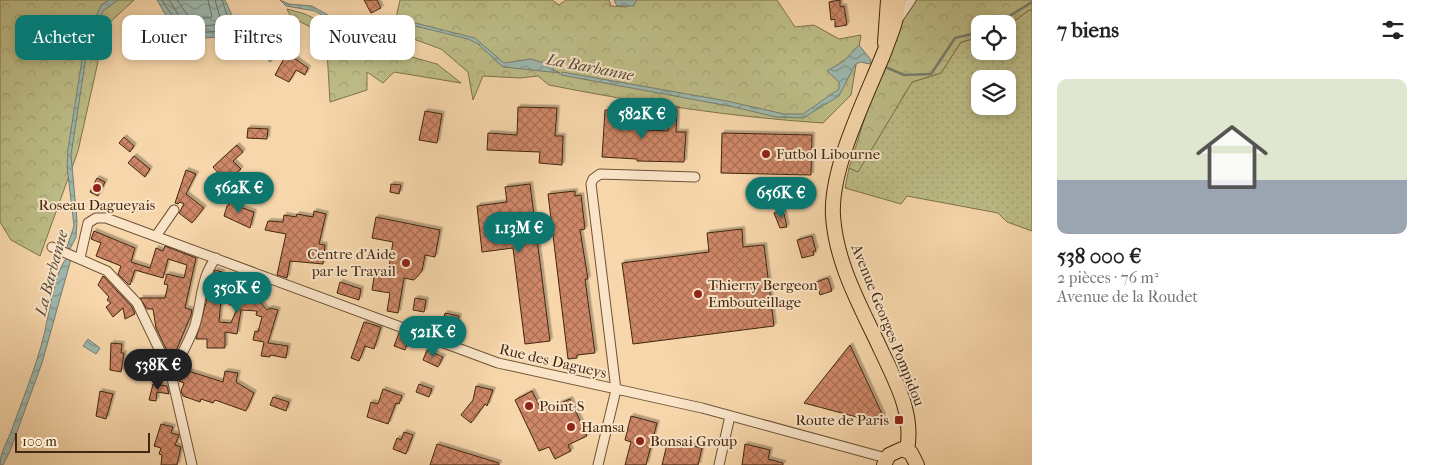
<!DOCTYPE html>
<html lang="fr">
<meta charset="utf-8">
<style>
body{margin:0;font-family:"IM FELL French Canon",serif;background:#f2f2f2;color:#222;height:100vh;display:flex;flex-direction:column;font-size:19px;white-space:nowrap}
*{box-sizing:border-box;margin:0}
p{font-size:16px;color:#767676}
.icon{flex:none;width:28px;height:28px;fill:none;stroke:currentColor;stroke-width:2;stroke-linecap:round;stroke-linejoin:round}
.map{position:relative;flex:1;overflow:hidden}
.details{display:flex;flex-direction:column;background:#fff;width:400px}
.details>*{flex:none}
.hud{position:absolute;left:15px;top:15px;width:475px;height:45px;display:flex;gap:10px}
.controls{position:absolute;left:971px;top:15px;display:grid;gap:10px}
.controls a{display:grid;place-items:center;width:45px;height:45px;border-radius:10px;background:#fff;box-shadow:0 2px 8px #0003;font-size:25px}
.scale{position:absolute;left:15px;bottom:12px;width:135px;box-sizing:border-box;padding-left:5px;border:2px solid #41270f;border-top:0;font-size:14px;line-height:18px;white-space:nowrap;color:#41270f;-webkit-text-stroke:4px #f9e4c8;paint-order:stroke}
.price{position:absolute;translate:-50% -42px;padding:0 11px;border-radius:18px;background:#0f766e;color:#fff;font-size:16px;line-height:32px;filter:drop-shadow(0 1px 2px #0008)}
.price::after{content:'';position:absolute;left:50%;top:30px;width:15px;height:11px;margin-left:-8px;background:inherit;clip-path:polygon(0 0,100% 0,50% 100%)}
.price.on{background:#222;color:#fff}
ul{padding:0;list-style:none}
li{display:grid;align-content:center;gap:10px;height:265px;padding:0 25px}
li span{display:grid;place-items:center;height:155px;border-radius:10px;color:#555}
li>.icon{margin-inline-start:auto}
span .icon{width:90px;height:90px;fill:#fffc;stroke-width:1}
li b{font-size:21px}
h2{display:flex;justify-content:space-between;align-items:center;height:60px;padding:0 25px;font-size:21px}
.chip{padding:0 18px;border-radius:10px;background:#fff;box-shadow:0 2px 8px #0003;font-size:18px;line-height:45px}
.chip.on{background:#0f766e;color:#fff}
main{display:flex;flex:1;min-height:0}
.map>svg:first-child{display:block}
</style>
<main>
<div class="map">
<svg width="1032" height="465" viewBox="0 0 1032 465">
<defs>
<pattern id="grass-dots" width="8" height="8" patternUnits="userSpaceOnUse" patternTransform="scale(1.25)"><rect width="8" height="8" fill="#bdbd87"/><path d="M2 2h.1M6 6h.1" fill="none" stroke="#a4a273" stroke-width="1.8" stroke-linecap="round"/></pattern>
<pattern id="forest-crowns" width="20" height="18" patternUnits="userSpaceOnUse" patternTransform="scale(1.25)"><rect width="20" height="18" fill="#bdbd87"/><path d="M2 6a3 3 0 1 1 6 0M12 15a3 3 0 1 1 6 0" fill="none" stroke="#a4a273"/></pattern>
<pattern id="water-waves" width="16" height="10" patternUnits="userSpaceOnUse" patternTransform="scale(1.25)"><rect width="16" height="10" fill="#9db8af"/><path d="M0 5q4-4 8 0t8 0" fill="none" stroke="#82968d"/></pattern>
<pattern id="building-cross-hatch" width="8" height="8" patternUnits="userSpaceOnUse" patternTransform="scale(1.25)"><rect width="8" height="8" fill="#ce8767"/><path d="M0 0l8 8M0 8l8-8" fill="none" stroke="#a96e53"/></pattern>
<filter id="shadow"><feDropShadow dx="2.5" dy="-2.5" stdDeviation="0" flood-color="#0004"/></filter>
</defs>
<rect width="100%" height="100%" fill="#f6d6aa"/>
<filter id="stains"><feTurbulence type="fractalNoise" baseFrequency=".004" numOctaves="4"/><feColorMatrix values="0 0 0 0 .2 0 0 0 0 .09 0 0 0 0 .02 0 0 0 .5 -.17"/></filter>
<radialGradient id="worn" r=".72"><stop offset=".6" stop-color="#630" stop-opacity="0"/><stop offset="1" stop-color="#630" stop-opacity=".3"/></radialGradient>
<path fill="url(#grass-dots)" stroke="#7f724b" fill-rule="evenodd" d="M1029,10H1032V231L1007,222L998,213L907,196L901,204L845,188L849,168L858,172L912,82L941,73L961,42L980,37V51H1008V26ZM980,79H1008V106H980Z"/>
<path fill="url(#forest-crowns)" stroke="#7f724b" d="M0,0H134L106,26L78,151L40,256L11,240L0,222Z
M400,0H552L559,5L566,0H609L611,6L626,7L631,0H777L795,27L814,25L839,39L861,35L851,95L823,123C731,117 640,103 549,85L538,76L520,78L483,76L473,100L468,72L441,49L405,36L408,56L437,64L461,83L394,72L383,83L367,72V90L330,102L327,51L332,38L291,17L287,9L305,14L359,40L370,41L394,27Z
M902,0H1032V10H1029L1008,26V24H980V37L961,42L941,73L912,82L858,172L849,168Z"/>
<path fill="url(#water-waves)" stroke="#787e6f" d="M109,0H118L103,11L88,43L71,155L77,221L76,237L70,249L67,247L74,226L67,166L68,149L85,41L101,5Z
M157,0H225L241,35L180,40Z
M280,0L289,4L312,6L356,31L365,32L376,28L378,32L368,35H356L315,11L286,6Z
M614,0H637L633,6H617Z
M391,17L475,38L504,63L531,59L554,66L553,70L560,73L503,67L478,44L468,39L399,22L384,28L383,24Z
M273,41L279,47L273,52L276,57L270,62L260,51Z
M859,45L871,60L870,64L860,62L855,65L839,96L803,118L776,117L734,107L561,75L562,72L727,101L784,114H803L839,89V82L827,71L844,61Z
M255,183L261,188L253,198L248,197L247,193Z
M69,256L71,259L42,363L10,451L3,465H0C0,452 8,441 12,429C23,398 36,367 44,335C48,319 55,266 69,256Z
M88,339L100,348L96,354L83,346Z"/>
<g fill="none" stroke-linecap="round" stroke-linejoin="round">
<path stroke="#6f705f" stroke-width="1" d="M162,0L184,34L232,30L222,0
M169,0L187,28L222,24L215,0
M177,0L191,20L212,17L208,0"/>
<path stroke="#787e6f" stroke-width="2.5" d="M997,24L1032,2
M376,30L386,25
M883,66L904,75L931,74L955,38L980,32"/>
</g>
<path fill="url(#building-cross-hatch)" stroke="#41270f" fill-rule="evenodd" filter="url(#shadow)" d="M364,0H377L381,8L371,13Z
M840,0V7L844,6L847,25L835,27V19L831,20L829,2Z
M287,53L308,68L305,75L296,70L289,82L275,75Z
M518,107L557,108L555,136H563L562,165L539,163L540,152L487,150L488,133L517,135Z
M670,108L677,109L676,132H686L684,162L637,161V159L602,157L605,110L627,111L626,129L668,131Z
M425,111L442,114L437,143L419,140Z
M248,128L268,129L267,139L247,138Z
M722,133L812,135L811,175L721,173Z
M124,137L134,146L130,152L119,143Z
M237,145L243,152L233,161L241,169L226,182L213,167Z
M134,156L150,169L145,177L128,163Z
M186,170L196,174L186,194L204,208L192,223L179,213L184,204L180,202L178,204L175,203Z
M97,178L105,182L98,196L90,192Z
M391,184L401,185L399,194L390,192Z
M530,184L550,341L525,344L513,248L482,252L477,206L507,202L505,187Z
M575,191V196L581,195L585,229L580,230L588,279H585L595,353L577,355V358L568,359L548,194Z
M235,200L241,205L240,207L254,212L250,228L224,216L227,206Z
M781,210L784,214L787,227L780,228L774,213Z
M314,211L326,214L319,244L325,245L323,264L290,261L287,278L277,275L286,234L265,230L268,221L283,222L284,215L296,217L297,214L313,217Z
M376,217L440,230L435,257L425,255L422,271L414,280L404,278L398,313L387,311L390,293L372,290L375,271L388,273L393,242L372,238Z
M742,229L743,247L764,245L774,326L633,344L622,263L709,252L707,233Z
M94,231L135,248L131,262L150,268L156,248L163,251L165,246L196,258L185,308L192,310L191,315L176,351H167L156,328L153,309H147L140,298H165L168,285L164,284L167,274L184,278L187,265L168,259L163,278L135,270L130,285L128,284L118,274L121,266L96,256L101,243L91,239Z
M812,236L816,251H813L814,255L802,258L797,240Z
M215,270L222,272L221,282H225V286L238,287L242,275L264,283L260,302L267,310L270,308L278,310L268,343L288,346L286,358L270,355V357L261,356L264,342L253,340L255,331L258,332L262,317L256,315L257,311L241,310L237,334L225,332V348H207V339H196ZM221,300L237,308L231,323L219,322Z
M103,276L132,307L135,314L125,319L123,308L113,317L106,307L111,303L107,300L109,297L98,285Z
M828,278L832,291L820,295L816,282Z
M340,282L361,289L359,300L337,293Z
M415,298L426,300L424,312L413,310Z
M445,313L459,316L457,327L443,324Z
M364,322L381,327L374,349L365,346L359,361L351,358Z
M399,333L410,337L405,350L394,346Z
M111,343L122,344L121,353H124L121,372L110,370Z
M850,345L883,416L879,423L804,403Z
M427,350L443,357L438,367L423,360Z
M149,358L151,367H135L133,359Z
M182,369L223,382L225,371L238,373L236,382L254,393L246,411L215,400L213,403L201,399L200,402L183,396L181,391L184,383L179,381Z
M153,384L167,386L169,394L157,392L156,401L149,400Z
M419,384L432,389L429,397L416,392Z
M476,386L493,390L487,406L485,404L471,423L461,415L473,400Z
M383,389L402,396L399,404L396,403L388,424L367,417L371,402L378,404Z
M100,391L113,394L106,419L96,416Z
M532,391L542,411L570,399L587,436L568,445L571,451L555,459L549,447L539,451L515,400Z
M273,397L289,402L286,411L270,405Z
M631,416L657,423L646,465H625L631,442L625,440Z
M161,424L173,427L171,433L179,435L175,445L181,447L177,465H161L162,455L159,454L161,448L154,446Z
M404,432L413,435L406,454L393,449L397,438L401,440Z
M668,440L702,448L698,465H662Z
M437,444L499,463V465H430Z
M745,444L770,450L768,459L783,463V465H742Z"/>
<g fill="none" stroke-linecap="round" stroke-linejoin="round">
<defs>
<path id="minor" d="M898,19L911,0
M156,236L174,210
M52,247L107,271L137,303L171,374L192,465
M80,258L88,223L96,218H106L498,363L702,408L886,458
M171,374C180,358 189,342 195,325C202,302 200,278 216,258
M598,465L616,390L591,184L593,179L600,174L695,177
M719,465L730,416"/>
<path id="primary" d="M898,0C898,19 891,33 885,50C867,96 830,167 833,216C836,264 861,307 881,350C896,382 914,414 907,450
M885,43L888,0
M884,465L889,455L902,449L911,453L917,465"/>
</defs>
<use href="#minor" stroke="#6e5336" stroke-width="11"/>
<use href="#primary" stroke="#41270f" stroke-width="16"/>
<use href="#minor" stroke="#f9e4c8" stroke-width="9"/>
<use href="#primary" stroke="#f6d6aa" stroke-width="14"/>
</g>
<g fill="#8f2418" stroke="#f9e4c8" stroke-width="2">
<circle cx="766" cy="154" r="5"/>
<circle cx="97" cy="188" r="5"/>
<circle cx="406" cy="263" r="5"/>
<circle cx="698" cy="294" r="5"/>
<circle cx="529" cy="406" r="5"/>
<rect x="894" y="415" width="10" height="10" rx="2.5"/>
<circle cx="571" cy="427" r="5"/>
<circle cx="640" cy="441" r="5"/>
</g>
<g text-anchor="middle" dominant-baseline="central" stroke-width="4" stroke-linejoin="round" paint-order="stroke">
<g font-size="15" fill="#41270f" stroke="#f9e4c8" text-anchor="start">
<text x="776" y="154">Futbol Libourne</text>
<text x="97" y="205" text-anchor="middle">Roseau Dagueyais</text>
<text x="396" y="254" text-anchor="end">Centre d'Aide<tspan x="396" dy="17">par le Travail</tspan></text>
<text x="708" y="285">Thierry Bergeon<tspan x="708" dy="17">Embouteillage</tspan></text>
<text x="539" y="406">Point S</text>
<text x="889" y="420" text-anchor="end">Route de Paris</text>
<text x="581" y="427">Hamsa</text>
<text x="650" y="441">Bonsai Group</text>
</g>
<g font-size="15" fill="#41270f" stroke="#f9e4c8">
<text transform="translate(888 325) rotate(68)">Avenue Georges Pompidou</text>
<text transform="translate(553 361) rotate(13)">Rue des Dagueys</text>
</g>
<g font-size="16" font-style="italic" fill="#584b37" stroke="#f9e4c8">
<text transform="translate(590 67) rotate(11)">La Barbanne</text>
<text transform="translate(51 273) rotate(-75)">La Barbanne</text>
</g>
</g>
<rect width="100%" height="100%" filter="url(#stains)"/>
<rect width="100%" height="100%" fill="url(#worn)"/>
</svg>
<div class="controls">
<a><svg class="icon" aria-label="locate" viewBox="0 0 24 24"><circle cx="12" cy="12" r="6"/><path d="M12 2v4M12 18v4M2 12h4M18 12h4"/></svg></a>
<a><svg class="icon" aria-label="layers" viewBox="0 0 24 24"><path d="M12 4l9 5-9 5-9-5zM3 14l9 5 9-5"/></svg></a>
</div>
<div class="scale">100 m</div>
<b class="price" style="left:642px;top:140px">582K €</b>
<b class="price" style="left:239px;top:214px">562K €</b>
<b class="price" style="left:781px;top:219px">656K €</b>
<b class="price" style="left:519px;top:254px">1.13M €</b>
<b class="price" style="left:237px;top:314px">350K €</b>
<b class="price" style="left:433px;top:358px">521K €</b>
<b class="price on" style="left:158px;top:391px">538K €</b>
<div class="hud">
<a class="chip on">Acheter</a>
<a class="chip">Louer</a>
<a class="chip">Filtres</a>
<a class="chip">Nouveau</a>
</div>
</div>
<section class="details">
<h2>7 biens<svg class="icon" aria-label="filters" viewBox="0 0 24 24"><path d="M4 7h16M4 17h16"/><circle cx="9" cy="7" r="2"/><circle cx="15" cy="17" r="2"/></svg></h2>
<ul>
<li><span style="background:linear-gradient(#dfe7d0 65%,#9aa5b1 0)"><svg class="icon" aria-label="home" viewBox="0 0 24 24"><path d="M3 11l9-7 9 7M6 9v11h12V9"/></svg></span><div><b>538 000 €</b><p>2 pièces · 76 m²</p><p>Avenue de la Roudet</p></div></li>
</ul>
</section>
</main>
